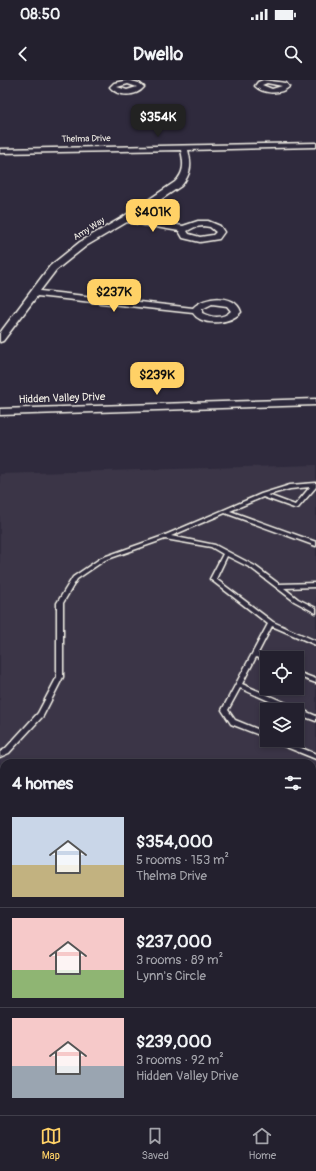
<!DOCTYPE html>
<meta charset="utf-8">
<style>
body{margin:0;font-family:Pangolin,sans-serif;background:#2b2836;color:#f1f3f6;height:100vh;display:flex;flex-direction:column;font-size:15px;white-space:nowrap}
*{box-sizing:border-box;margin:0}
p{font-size:13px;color:#a3a3aa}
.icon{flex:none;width:22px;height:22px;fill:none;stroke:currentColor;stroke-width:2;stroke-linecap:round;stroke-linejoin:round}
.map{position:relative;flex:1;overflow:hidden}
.side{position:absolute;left:0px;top:679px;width:316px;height:356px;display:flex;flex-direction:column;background:#23202e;border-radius:12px 12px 0 0;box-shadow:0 2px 6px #0003,0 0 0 1px #403e4a}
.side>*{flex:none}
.buttons{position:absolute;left:260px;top:571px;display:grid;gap:8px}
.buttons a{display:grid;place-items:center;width:44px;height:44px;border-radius:0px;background:#23202e;box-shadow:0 2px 6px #0003,0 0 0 1px #403e4a;font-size:20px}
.price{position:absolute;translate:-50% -34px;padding:0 9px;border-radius:8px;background:#ffd166;color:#111;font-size:13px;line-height:26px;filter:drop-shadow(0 1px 2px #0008)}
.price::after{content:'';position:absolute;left:50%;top:24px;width:12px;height:9px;margin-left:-6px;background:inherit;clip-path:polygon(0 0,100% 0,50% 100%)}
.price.active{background:#222;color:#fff}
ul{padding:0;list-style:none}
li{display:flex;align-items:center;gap:12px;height:100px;padding:0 12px}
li+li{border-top:1px solid #403e4a}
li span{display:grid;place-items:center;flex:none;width:112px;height:80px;border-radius:0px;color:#555}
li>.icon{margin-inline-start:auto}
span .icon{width:48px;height:48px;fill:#fffc;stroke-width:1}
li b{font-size:17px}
h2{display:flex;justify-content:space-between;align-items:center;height:48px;padding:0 12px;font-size:17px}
.status{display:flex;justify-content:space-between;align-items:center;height:28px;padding:0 20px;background:#23202e;direction:ltr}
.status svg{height:11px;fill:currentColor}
header{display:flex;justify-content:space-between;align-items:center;height:52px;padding:0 12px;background:#23202e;font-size:18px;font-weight:700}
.menu{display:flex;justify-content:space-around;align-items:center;height:56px;border-top:1px solid #403e4a;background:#23202e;font-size:11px;color:#a3a3aa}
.menu a{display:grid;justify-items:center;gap:2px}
.menu .active{color:#ffd166}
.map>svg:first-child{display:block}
</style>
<div class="status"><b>08:50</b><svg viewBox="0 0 49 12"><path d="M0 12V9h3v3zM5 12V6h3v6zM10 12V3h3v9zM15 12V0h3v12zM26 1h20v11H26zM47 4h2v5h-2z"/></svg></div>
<header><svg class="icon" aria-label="back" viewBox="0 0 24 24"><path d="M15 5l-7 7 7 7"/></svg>Dwello<svg class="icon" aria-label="search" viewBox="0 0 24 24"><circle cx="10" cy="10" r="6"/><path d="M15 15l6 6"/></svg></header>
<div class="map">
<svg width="316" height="1035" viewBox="0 0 316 1035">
<rect width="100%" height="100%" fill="#2f2a3d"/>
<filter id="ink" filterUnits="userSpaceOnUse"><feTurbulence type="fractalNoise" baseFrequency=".025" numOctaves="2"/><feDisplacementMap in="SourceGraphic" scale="8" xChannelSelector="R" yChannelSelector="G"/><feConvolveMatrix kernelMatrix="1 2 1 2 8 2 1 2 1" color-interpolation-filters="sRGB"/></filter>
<g filter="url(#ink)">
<path fill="#3b3647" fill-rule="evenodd" d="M316,385V937L312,938V683H4V823L0,829V394ZM267,578H297V608H267ZM267,630H297V660H267Z"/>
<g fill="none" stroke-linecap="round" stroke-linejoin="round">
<defs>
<path id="lane" d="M316,403V407L298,428H294L263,417L230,431L316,462V466L225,433L171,456L215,465L255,486L279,504L316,503V507L284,508L298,519L316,528V533L294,521L251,488L227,476L216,499L273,542L316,561V565L272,546L258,573L268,578H267V582L256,577L242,604L316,636V641L297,634V630H289L240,608L228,630L235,640L267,653V658L231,644L222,630L268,544L210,499L223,474L211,467L165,459L105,480L77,499L63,523V597L43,636L9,673L0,677V672L5,669L38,633L57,597V523L73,497L101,478L163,456L261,414L290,405ZM310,407L295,425L268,415L290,409Z
M297,592L316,599V603L297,596Z
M273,660H282L316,674V679L274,662Z
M4,872V880L0,882V874Z
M4,924V933L0,936V927Z
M4,1006V1016L0,1018V1008Z"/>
<path id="street" d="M128,0L139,3L144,7C136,17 118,17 110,7L114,3ZM128,4L137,7L127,10L117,7Z
M263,0L286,3L289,7C280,15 263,14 255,6L258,2ZM267,3L282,6L272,9L262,5Z
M316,63V67L188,70C192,85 191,94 181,106L133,138L183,146L198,141H208L220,146L224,152L219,159L200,162L183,158L179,151L127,142L86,166L56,190L40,211L193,228C204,216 235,213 241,232C231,244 202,247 193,233L37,216L3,261L0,262V253L50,186L80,162L123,137L175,102C185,92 184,83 181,70L0,73V69ZM203,146L210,147L216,152L213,155L200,157L189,154L187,151L195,147ZM212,224L227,226L231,231C223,239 212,238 202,233V229Z
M316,319V325L0,335V329Z
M316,952V966L312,967V953Z
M0,974L4,976V994L0,992Z
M52,1031H73L75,1035H54Z"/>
</defs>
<use href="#lane" stroke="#f4f1e8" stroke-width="3"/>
<use href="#street" stroke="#f4f1e8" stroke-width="3"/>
<use href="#lane" fill="#2f2a3d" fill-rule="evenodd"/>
<use href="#street" fill="#2f2a3d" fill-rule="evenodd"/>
</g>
</g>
<g text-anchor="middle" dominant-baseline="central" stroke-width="3" stroke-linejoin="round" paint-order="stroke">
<g font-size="9" fill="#f4f1e8" stroke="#2f2a3d">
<text transform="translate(86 59) rotate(-1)">Thelma Drive</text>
<text transform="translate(89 149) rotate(-32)">Amy Way</text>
</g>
<g font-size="11" fill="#f4f1e8" stroke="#2f2a3d">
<text transform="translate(62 318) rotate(-2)">Hidden Valley Drive</text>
</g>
</g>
</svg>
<div class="buttons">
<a><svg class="icon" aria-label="locate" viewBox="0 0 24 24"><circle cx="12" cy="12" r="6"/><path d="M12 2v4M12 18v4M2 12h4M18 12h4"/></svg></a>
<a><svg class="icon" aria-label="layers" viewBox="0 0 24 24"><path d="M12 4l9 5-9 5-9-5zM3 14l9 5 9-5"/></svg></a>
</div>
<b class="price active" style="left:158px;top:58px">$354K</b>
<b class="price" style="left:153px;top:153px">$401K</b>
<b class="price" style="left:114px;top:233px">$237K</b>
<b class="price" style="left:157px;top:316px">$239K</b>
<section class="side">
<h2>4 homes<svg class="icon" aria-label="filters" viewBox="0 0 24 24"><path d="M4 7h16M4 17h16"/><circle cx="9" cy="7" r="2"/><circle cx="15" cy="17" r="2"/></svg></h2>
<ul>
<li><span style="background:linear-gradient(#c9d6e8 60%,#c2b280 0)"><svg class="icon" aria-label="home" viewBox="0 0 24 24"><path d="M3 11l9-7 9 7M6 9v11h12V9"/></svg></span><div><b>$354,000</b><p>5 rooms · 153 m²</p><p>Thelma Drive</p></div></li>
<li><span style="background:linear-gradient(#f6c9c9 65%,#8fb573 0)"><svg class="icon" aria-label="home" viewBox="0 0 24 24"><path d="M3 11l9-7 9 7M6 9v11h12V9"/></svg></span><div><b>$237,000</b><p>3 rooms · 89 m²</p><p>Lynn's Circle</p></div></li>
<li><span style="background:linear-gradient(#f6c9c9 60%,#9aa5b1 0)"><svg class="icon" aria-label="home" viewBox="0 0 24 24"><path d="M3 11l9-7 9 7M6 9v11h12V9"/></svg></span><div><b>$239,000</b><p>3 rooms · 92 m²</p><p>Hidden Valley Drive</p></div></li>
</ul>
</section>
</div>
<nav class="menu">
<a class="active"><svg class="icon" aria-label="map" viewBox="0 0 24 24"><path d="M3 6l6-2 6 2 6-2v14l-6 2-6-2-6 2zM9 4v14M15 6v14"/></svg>Map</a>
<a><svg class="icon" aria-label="saved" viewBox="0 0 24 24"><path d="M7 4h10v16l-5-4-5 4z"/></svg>Saved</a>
<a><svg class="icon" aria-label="home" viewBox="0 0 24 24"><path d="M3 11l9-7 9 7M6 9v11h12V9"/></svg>Home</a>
</nav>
